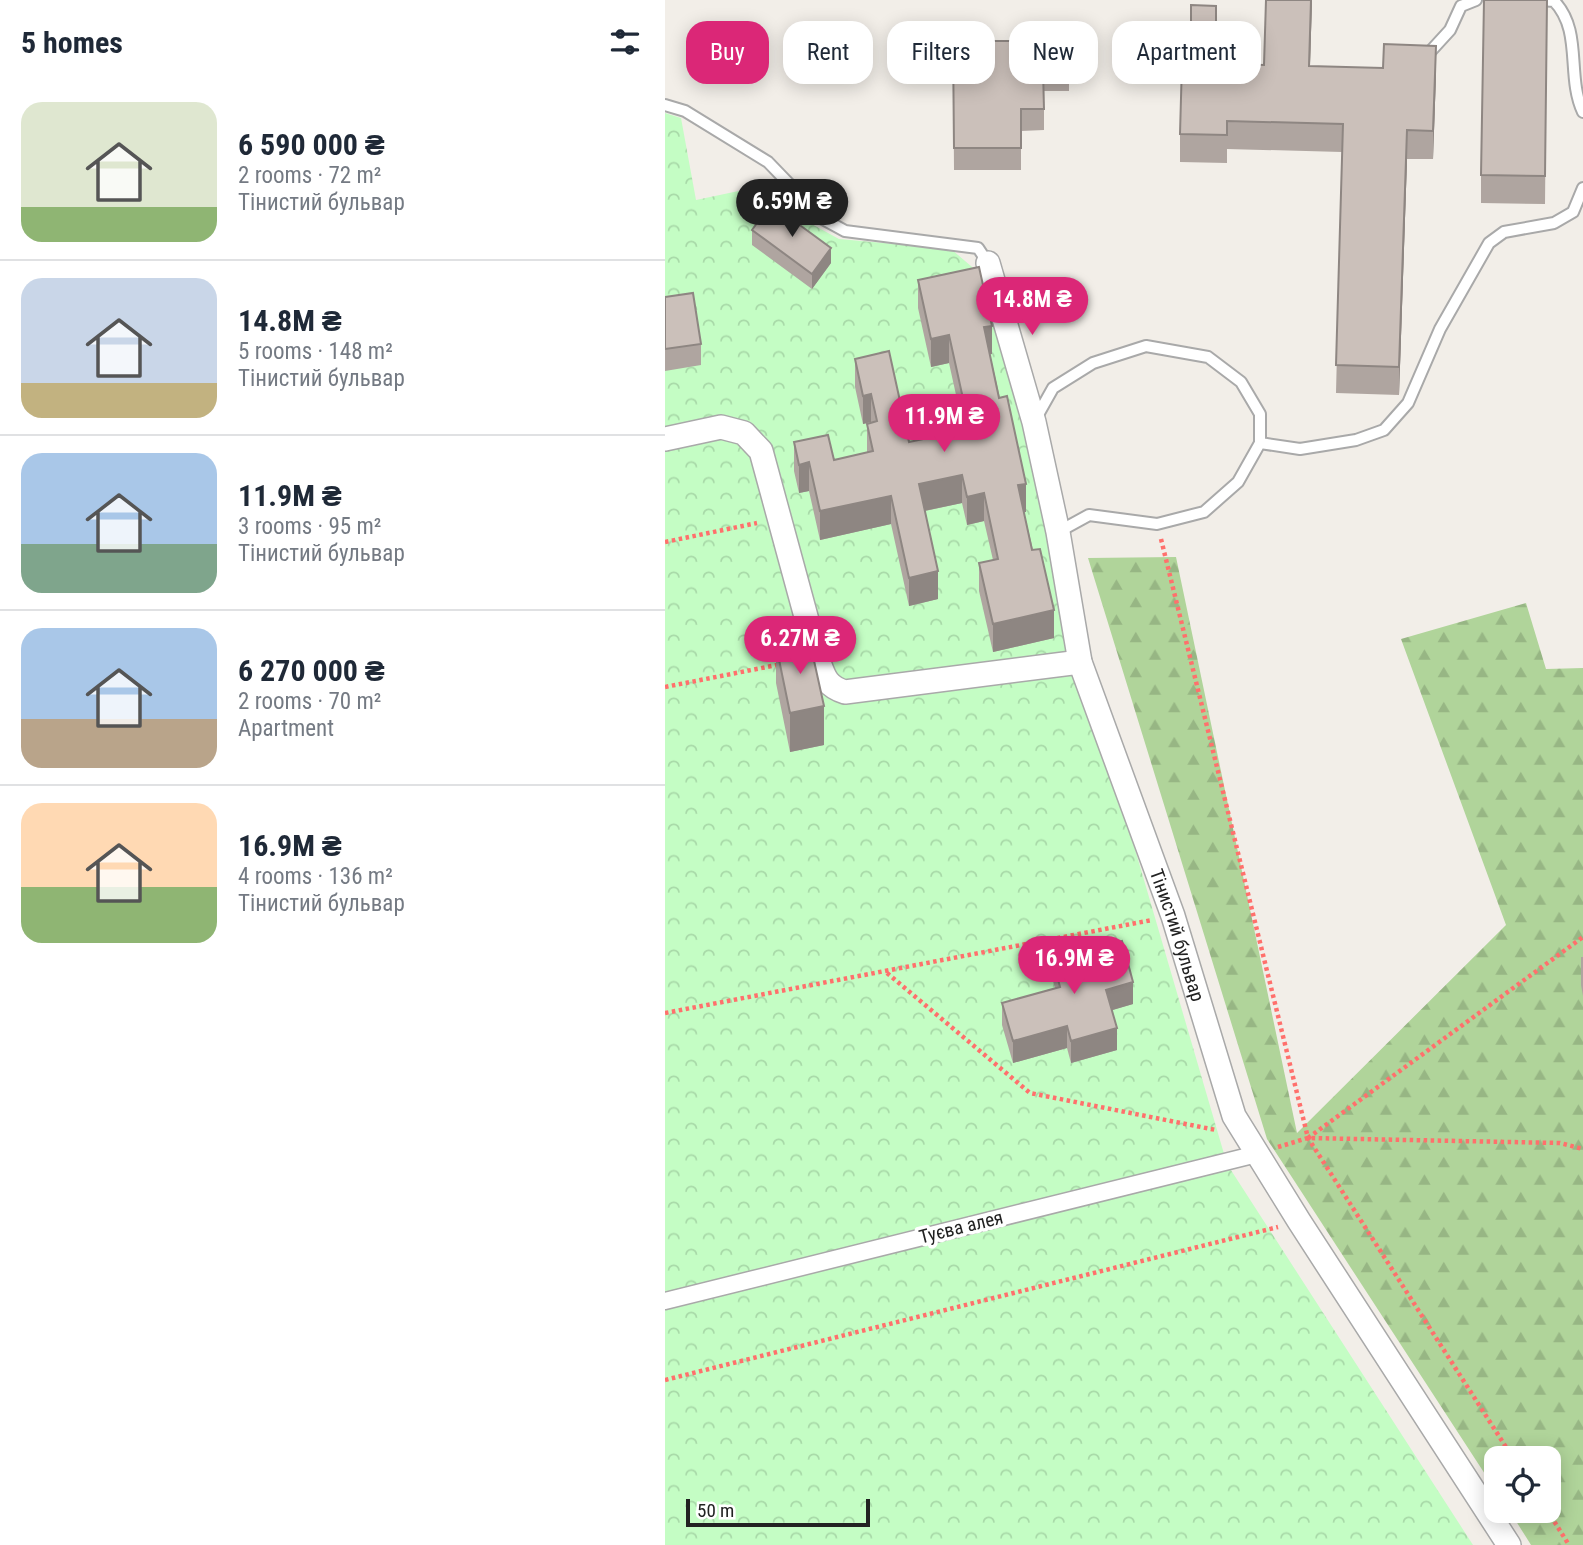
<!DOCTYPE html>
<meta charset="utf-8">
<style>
body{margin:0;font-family:"Roboto Condensed",sans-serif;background:#f2f2f3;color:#1f2937;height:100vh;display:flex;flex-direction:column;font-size:26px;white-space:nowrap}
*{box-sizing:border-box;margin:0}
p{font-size:23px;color:#747a83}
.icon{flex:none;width:38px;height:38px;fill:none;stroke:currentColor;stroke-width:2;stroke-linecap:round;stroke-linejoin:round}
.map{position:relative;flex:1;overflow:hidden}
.panel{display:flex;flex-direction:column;background:#fff;width:665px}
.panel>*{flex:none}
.guide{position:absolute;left:21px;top:21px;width:665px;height:63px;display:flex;gap:14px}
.buttons{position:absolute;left:819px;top:1446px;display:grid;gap:14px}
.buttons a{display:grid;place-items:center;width:77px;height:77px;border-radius:14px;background:#fff;box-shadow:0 4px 18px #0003;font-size:35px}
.scale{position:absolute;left:21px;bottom:18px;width:184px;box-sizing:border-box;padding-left:7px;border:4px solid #222;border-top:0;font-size:19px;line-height:24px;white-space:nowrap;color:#222;-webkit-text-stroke:5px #fff;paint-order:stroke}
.price{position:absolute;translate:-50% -60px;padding:0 16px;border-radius:24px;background:#db2777;color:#fff;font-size:23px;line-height:46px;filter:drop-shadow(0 2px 4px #0008)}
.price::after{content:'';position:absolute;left:50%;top:42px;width:21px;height:16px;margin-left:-10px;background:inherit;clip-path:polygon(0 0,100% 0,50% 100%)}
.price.active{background:#222;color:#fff}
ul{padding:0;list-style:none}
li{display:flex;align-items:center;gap:21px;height:175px;padding:0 21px}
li+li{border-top:2px solid #e0e1e3}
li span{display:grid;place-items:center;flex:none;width:196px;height:140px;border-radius:21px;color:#555}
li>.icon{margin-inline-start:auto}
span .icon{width:84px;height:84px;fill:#fffc;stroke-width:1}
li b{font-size:30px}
h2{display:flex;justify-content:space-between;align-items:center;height:84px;padding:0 21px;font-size:30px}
.pill{padding:0 24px;border-radius:21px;background:#fff;box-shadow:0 4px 18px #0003;font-size:24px;line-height:63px}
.pill.active{background:#db2777;color:#fff}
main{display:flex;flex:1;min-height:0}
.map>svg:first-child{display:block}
</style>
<main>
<section class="panel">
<h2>5 homes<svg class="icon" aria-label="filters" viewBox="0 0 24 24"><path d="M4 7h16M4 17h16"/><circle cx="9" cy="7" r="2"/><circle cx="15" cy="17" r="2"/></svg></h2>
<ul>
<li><span style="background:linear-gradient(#dfe7d0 75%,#8fb573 0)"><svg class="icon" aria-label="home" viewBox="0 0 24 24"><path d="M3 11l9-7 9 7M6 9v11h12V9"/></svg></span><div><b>6 590 000 ₴</b><p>2 rooms · 72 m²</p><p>Тінистий бульвар</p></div></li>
<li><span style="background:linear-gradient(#c9d6e8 75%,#c2b280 0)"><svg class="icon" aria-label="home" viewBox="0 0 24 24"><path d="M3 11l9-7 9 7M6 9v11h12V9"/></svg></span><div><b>14.8M ₴</b><p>5 rooms · 148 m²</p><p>Тінистий бульвар</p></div></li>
<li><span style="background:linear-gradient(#a9c7e8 65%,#7fa58c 0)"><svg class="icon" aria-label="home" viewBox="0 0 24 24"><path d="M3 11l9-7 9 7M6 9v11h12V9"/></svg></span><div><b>11.9M ₴</b><p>3 rooms · 95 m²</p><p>Тінистий бульвар</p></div></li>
<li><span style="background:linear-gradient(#a9c7e8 65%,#b9a48a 0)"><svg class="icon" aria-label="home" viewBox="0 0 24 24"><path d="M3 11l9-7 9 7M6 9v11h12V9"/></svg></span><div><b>6 270 000 ₴</b><p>2 rooms · 70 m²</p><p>Apartment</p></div></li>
<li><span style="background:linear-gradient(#ffd9b3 60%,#8fb573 0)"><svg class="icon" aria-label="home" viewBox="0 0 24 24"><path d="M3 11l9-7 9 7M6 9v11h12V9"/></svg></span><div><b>16.9M ₴</b><p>4 rooms · 136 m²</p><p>Тінистий бульвар</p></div></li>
</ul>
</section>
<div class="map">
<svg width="918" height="1545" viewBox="0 0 918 1545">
<defs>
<pattern id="forest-firs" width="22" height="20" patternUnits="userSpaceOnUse" patternTransform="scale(1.75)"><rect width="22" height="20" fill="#b0d49a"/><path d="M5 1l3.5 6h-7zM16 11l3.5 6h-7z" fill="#97b684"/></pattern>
<pattern id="park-crowns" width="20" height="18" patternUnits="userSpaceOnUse" patternTransform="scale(1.75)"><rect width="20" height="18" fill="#c4fdc4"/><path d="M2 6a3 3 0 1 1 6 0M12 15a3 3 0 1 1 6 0" fill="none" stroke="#a8d9a8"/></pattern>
</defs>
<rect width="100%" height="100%" fill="#f2eee8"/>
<path fill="url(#forest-firs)" d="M511,557L632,1133L841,925L736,639L861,603L881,669L918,668V1545H866L844,1510H884V1458H831V1491L602,1139L423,558Z"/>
<path fill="url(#park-crowns)" d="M0,113L16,118L31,200L83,189L174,239L286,249L327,284L422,685L562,1164L808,1545H0Z"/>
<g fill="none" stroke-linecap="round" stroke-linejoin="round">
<defs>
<path id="service" d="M875,0L889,1C918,31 901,76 918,112
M763,54L785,30L796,6L811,0
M0,105L20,111L103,162L158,219L180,231L313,248L323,263
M370,420L388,388L428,363L481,346L543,357L576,382L595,414V443L573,482L539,512L492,524L424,515L393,532
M595,443L635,449L691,440L719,430L743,403L775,329L824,243L839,232L889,223L908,212L918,188"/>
<path id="pedestrian" d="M0,1301L592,1154"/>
<g id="minor">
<path id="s1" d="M323,263L369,422L393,532L415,662L508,916L569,1116L634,1221L844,1545"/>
<path d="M0,439L56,427L79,433L96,451L152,657C159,675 160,686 180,692L415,662"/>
</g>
</defs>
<use href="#service" stroke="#a9a9a9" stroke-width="14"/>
<use href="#pedestrian" stroke="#a9a9a9" stroke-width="19"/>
<use href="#minor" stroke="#a9a9a9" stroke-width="26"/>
<path stroke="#ff706c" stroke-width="4.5" stroke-dasharray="3.5 3.5" stroke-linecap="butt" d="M496,539L643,1138L848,1458
M0,542L92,523
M0,687L117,664
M222,973L365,1093L551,1130
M0,1013L487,920
M643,1138L918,937
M613,1147L643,1138L895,1143L918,1149
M0,1380L613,1227
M882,1510L904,1545"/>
<use href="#service" stroke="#fff" stroke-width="10"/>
<use href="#pedestrian" stroke="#fff" stroke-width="16"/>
<use href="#minor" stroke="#fff" stroke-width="23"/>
</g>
<path fill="#afa5a0" d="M601,0H647L645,66L771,74L768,159H742L734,395L671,393L677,152L562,149V163L515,162V134L599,65Z
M882,0L880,204L816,203V175Z
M526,5L551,6V34L526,33Z
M288,41H404V91H379V130L356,131V170H289Z
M87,230L166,263L147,289L87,245Z
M253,280L327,354H325L361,512H359L389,638L328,652L314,591V563L328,560L319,521L302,525L297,503L260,511L273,599L244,606L226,524L155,540L144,491L134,493L129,471V442L169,460L202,452V424L206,422L198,424L190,387V359L244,442L285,433V406L293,404L284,363L266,367L253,308Z
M0,297L36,344V365L0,371Z
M111,645L159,745L125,752L111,683Z
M916,957H918V996L916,985Z
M388,960L468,1004L447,1010L452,1050L406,1063L402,1048L348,1063L337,1025V1003L390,988L388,981Z"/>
<path fill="#8e8682" d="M646,0H647L644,94V66Z
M771,46V74L768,159V131Z
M742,130V159L734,395V367Z
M166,248V263L147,289V274Z
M327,326V354L319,355V327Z
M284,335V363L266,367V339Z
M206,394V422L198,424V396Z
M144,462V491L134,493V465Z
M297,475V503L254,512V484Z
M361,484V512L353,513V485Z
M319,493V521L302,525V497Z
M226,496V524L155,540V511Z
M273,571V599L244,606V578Z
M389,610V638L328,652V624Z
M159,706V745L125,752V713Z
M468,982V1004L441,1012V990Z
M402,1026V1048L348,1063V1041Z
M452,1028V1050L406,1063V1041Z"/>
<path fill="#cbc0ba" stroke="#8e8682" stroke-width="2" d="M601,0H646L644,66L718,68L719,44L771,46L768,131L742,130L734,367L671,365L678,124L562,121V135L515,134L517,62L599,65Z
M819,0H882L880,176L816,175Z
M526,5L551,6V27L526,26Z
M288,41H404V69H378L379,109H356V148H289Z
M106,204L166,248L147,274L87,230Z
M314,267L327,326L319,327L334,398L342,396L361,484L353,485L367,550L375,549L389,610L328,624L314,563L333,559L319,493L302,497L297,475L254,484L273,571L244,578L226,496L155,511L144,462L134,465L129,442L163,435L169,460L208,451L202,424L212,421L206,394L198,396L190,359L224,351L244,442L291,432L285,406L299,403L284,335L266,339L253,280Z
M28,293L36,344L0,349V297Z
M144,638L159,706L125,713L111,645Z
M457,941L468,982L441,990L452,1028L406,1041L402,1026L348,1041L337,1003L395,987L388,960Z"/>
<g text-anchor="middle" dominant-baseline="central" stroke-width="7" stroke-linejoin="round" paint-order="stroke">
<g font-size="19" fill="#222" stroke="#fff">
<text stroke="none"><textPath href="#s1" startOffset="700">Тінистий бульвар</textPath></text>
<text transform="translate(296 1227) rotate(-14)">Туєва алея</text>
</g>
</g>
</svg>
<div class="buttons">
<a><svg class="icon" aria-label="locate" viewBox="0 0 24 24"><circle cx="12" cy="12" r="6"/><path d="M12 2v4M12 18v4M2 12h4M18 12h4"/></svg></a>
</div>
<div class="scale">50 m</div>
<b class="price active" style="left:127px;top:239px">6.59M ₴</b>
<b class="price" style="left:367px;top:337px">14.8M ₴</b>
<b class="price" style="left:279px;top:454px">11.9M ₴</b>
<b class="price" style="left:135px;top:676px">6.27M ₴</b>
<b class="price" style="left:409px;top:996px">16.9M ₴</b>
<div class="guide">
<a class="pill active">Buy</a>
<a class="pill">Rent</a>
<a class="pill">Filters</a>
<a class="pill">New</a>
<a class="pill">Apartment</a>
</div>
</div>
</main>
